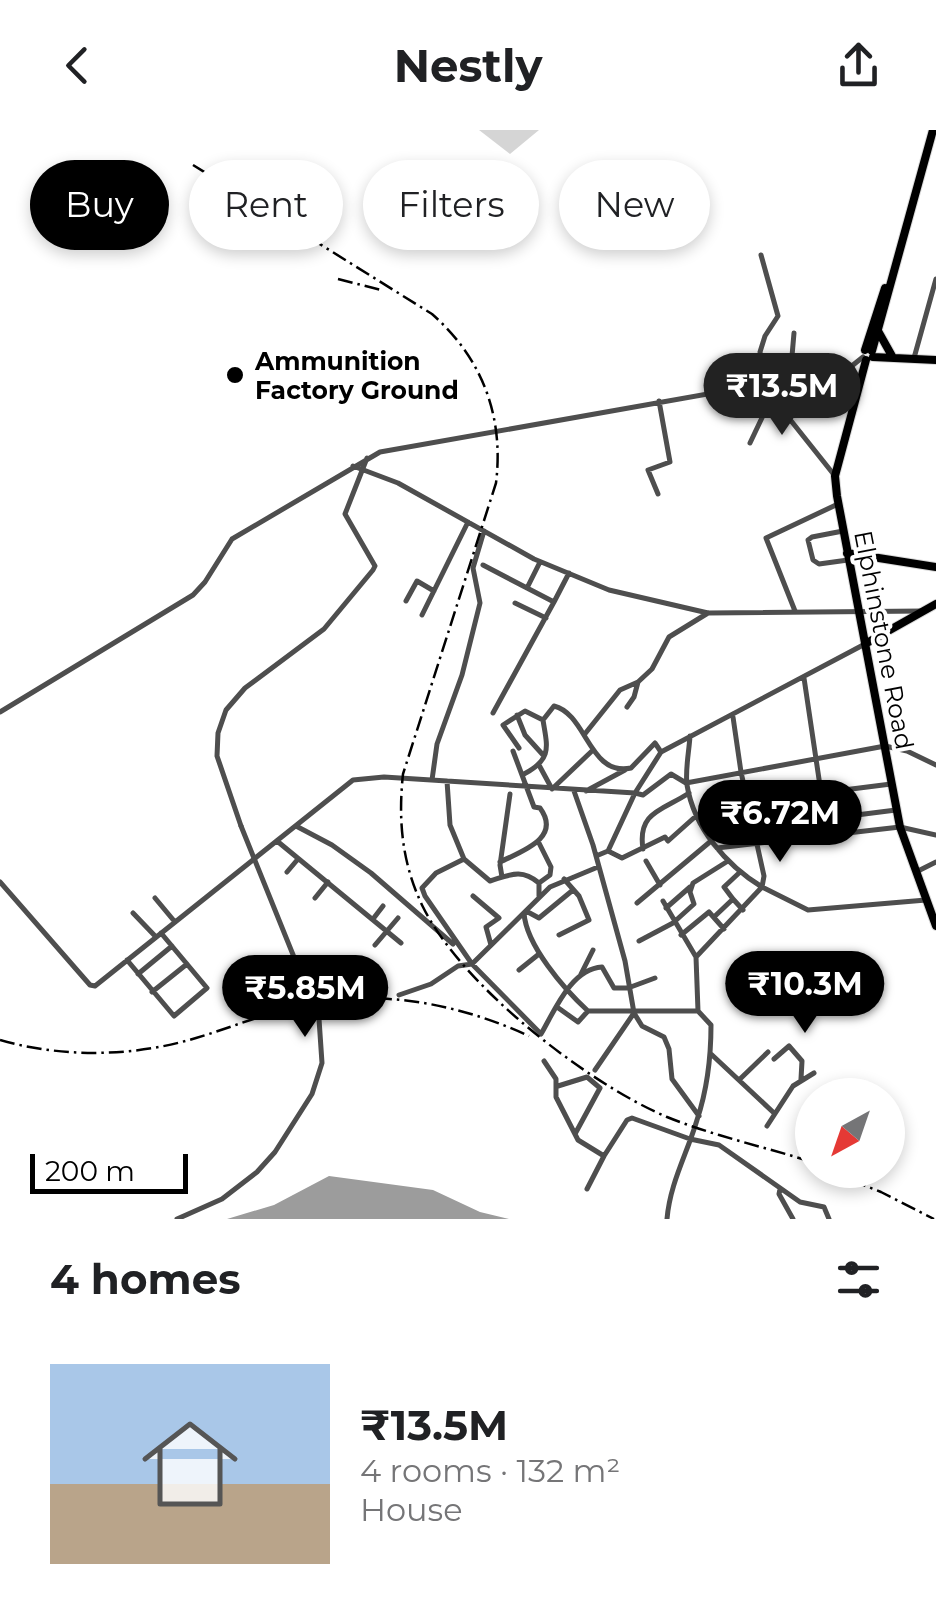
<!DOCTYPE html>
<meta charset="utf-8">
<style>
body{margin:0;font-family:Montserrat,sans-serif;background:#f2f2f2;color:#202124;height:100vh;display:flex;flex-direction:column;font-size:38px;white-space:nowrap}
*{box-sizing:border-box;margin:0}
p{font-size:32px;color:#757577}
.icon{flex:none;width:55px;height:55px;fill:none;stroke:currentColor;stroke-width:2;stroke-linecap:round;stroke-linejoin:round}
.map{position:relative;height:1089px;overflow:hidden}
.sheet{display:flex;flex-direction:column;background:#fff;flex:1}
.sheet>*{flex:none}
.hud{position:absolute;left:30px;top:30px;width:878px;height:90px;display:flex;gap:20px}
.needle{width:65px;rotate:220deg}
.controls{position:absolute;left:795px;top:948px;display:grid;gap:20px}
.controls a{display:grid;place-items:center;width:110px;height:110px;border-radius:50%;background:#fff;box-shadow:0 5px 15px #0003;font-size:50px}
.scale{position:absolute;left:30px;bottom:25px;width:158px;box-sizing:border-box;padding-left:10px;border:5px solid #000;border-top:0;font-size:28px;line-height:35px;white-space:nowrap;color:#000;-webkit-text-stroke:8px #fff;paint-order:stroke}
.price{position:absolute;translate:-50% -85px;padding:0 22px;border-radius:35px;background:#000;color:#fff;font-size:32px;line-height:65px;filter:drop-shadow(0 2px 5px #0008)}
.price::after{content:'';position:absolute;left:50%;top:60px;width:30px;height:22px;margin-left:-15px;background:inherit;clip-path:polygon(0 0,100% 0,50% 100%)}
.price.current{background:#222;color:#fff}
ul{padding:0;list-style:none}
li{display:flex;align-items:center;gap:30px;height:250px;padding:0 50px}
li span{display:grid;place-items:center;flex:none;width:280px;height:200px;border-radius:0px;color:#555}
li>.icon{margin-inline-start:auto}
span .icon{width:120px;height:120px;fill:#fffc;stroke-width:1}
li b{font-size:42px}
h2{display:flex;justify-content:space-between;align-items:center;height:120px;padding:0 50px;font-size:42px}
.tag{padding:0 35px;border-radius:45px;background:#fff;box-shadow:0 5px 15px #0003;font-size:35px;line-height:90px}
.tag.current{background:#000;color:#fff}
header{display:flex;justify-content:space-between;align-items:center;height:130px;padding:0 50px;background:#fff;font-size:45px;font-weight:700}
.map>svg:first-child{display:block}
</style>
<header><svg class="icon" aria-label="back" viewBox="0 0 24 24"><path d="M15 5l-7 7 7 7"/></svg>Nestly<svg class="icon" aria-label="share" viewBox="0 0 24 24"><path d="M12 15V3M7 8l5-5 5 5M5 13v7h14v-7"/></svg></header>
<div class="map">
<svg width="936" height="1089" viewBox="0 0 936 1089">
<rect width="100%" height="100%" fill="#fff"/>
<path fill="#d5d5d5" d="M479,0H539L510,24Z"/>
<path fill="#9c9c9c" d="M329,1046L433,1060L480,1082L509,1089H227L274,1075Z"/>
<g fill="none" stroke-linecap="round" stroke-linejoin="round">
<defs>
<path id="major" d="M878,201L892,226
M865,220L885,158
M872,221L933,0
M873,227L936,230
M866,230L835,346L837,366L900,697L936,796
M847,423L936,437
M865,514L936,474"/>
</defs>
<use href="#major" stroke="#dbdbdb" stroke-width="10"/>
<path stroke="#4e4e4e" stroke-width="5" d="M761,125L778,186L765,206L760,222L766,252
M794,203L792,226L798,247
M914,228L936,149
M749,255L792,292L835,346
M750,313L769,273
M353,336L398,353L534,429L609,460L708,483L923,481
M658,364L648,340L670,332L659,271
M843,401L812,407L808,410L813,430L819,434L848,430
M540,432L527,458L554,472L569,443
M483,435L527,458
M406,471L417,451L434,461
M515,473L546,488
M795,481L766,408L838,374
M422,485L468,392
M804,548L827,703
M638,552L652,539L669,507L708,483
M0,582L193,465L205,452L232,409L380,322L832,242L853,235L863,227
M493,583L554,472
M517,585L525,605L544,626
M584,605L620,560L638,552L634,567L627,577
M690,606C689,622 685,640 687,655C694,698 726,735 762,757L764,746L741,642L733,587
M519,618L503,595L525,581L543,590
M539,635L552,659L593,620
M524,644C553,629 547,616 543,590L554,576C587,584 589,647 631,638L655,613L661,622
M432,650L437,614L462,545L480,473L473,438L484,401
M447,651L450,695L464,729L436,743L422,758L425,766L472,834L541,904C555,880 571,839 602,837L614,858H628L655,848
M574,661L593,715L625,831L634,883L642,896L664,907L669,919L672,949L699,986
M586,661L625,640
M820,663L891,654
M825,689L896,680
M241,696L217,626L218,603L226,580L245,558L324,499L373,440L375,436L345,384L367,328
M296,696L332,715L371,743L453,814
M277,711L401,813
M539,713L551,737L550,745L539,753
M717,718L900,697L936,705
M643,719C637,681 664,680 689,663
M608,721L635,663L643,665L671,644L686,653L885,616L907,621L936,635
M596,726L608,721L622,728L665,707L668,711L696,686L748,673
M464,729L490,751C510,745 521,738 539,753V766
M646,731L660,755
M500,732C522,721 562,708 540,678L534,677L513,621
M287,742L298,729
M916,742L936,732
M502,747L500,735L510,664
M0,752L90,855L95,856L353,650L384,647L635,663L661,622L865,514
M473,766L499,788L486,797L491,815
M155,768L175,792
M315,768L328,752
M733,769L724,757L739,743
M663,771L696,827
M637,773L711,711
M666,778L690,757
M526,781L539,788L573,760
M133,783L156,807
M524,783C526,815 564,859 588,881H698
M714,787L733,769L743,780
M373,789L383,776
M559,805L589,790L579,766L564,749
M681,805L709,782L724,799
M639,811L673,793L694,774L690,762L693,753L728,731
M375,815L398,788
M127,830L174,886L207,858L161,803
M519,840L539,824
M138,844L172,816
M581,844L593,820
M152,862L187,834
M399,865L431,854L458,836L472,834L550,757L598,737
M557,877L578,892L588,881
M711,924L774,983
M774,929L789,916L802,931L801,949
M544,931L556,949V967L578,1010L604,1026L627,990L632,988L690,1009L719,1015L800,1072L824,1077L829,1089
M595,940L634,883
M739,950L768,922
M558,956L587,947L600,958L575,1004
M767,996L793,956L814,943
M587,1059L604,1026
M780,1059L779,1064L793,1089
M667,1089C670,1053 687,1024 697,990C707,960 711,926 711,895L698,881L696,827L762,757L808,780L926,770"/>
<use href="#major" stroke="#000" stroke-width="8"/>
<path stroke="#000" stroke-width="2.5" stroke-dasharray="15 5 2.5 5" stroke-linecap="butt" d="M193,35L432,184C483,229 504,287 496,353L403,644C398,691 402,734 423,777C462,856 587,953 667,987C714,1006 765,1017 812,1032
M338,149L381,160
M0,910C63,928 133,927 196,908C233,897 268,882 306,874C381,859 460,874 529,906
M826,1040L881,1062L934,1089"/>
<path stroke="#4e4e4e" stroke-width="5" d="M177,1089L222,1069L257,1042L275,1022L312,964L322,933L319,889L241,696"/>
</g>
<circle fill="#000" stroke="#fff" stroke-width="4" cx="235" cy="245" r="10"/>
<g text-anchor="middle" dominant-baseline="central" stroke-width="8" stroke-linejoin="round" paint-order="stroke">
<g font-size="25" font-weight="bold" fill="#000" stroke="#fff" text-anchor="start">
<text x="255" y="231">Ammunition<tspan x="255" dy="29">Factory Ground</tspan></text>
</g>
<g font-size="25" fill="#000" stroke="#fff">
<text transform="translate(884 510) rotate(79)">Elphinstone Road</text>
</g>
</g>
</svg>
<div class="controls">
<a><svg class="needle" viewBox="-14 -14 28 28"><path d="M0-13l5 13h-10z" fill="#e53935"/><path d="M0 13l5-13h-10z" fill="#757577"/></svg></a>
</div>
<div class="scale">200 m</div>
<b class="price current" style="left:782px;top:308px">₹13.5M</b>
<b class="price" style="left:780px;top:735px">₹6.72M</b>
<b class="price" style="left:805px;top:906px">₹10.3M</b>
<b class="price" style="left:305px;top:910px">₹5.85M</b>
<div class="hud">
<a class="tag current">Buy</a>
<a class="tag">Rent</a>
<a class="tag">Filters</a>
<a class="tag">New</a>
</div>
</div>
<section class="sheet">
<h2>4 homes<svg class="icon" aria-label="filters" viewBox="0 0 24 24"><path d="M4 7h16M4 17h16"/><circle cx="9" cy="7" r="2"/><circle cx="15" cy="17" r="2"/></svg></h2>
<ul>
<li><span style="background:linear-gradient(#a9c7e8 60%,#b9a48a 0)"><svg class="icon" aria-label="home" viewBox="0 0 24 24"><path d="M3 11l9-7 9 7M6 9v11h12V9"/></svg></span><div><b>₹13.5M</b><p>4 rooms · 132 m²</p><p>House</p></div></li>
</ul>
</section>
